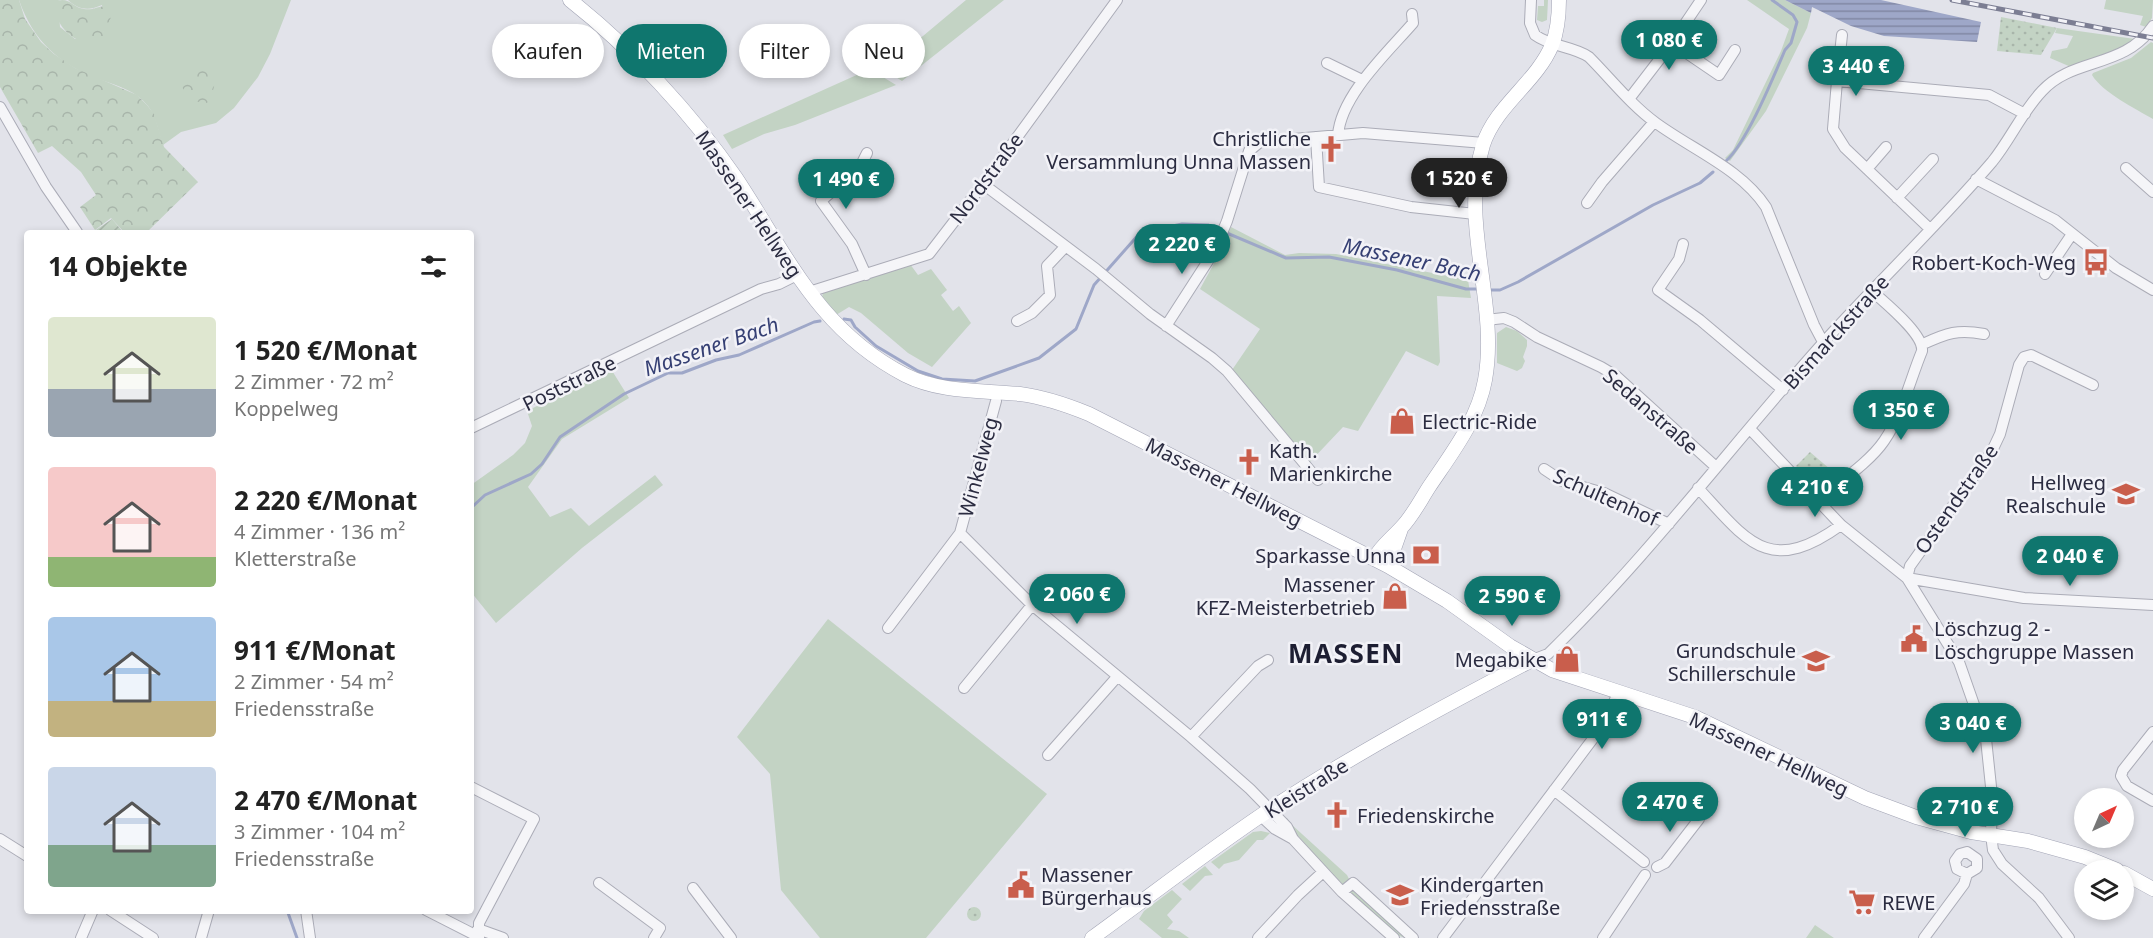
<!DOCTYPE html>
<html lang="de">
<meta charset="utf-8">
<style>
body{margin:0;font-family:"Noto Sans",sans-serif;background:#f2f2f2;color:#222;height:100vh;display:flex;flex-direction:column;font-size:22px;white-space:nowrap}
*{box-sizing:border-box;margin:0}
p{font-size:20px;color:#767676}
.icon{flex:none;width:33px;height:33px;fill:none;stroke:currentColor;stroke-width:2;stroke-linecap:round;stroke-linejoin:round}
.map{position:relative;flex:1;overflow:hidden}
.panel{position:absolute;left:24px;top:230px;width:450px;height:684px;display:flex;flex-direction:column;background:#fff;border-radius:6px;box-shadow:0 3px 9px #0003}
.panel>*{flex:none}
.guide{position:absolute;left:492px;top:24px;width:570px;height:54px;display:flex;gap:12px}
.needle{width:39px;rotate:44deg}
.controls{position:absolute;left:2074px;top:788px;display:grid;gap:12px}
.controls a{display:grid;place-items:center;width:60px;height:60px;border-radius:50%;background:#fff;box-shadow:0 3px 9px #0003;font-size:30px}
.price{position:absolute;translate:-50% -51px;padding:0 14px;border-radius:21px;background:#0f766e;color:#fff;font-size:20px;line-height:39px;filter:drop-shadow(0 2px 3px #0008)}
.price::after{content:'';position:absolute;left:50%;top:36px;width:18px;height:14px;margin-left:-9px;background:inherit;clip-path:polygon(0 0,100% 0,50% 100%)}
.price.on{background:#222;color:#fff}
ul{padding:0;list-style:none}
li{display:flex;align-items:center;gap:18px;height:150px;padding:0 24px}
li span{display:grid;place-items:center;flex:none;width:168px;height:120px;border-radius:6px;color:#555}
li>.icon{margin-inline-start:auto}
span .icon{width:72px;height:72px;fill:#fffc;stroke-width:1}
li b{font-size:26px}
h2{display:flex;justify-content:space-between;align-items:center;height:72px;padding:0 24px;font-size:26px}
.tag{padding:0 21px;border-radius:27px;background:#fff;box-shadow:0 3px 9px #0003;font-size:21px;line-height:54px}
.tag.on{background:#0f766e;color:#fff}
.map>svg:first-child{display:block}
</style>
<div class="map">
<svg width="2153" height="938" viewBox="0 0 2153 938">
<defs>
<pattern id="forest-crowns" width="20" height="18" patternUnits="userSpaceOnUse" patternTransform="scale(1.5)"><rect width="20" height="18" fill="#c3d3c4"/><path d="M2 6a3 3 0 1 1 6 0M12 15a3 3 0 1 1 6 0" fill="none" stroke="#a8b5aa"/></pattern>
<pattern id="park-dots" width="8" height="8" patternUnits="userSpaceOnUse" patternTransform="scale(1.5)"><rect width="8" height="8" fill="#c3d3c4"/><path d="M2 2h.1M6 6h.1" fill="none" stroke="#a8b5aa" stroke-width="1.8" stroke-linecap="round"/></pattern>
<pattern id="garden-furrows" width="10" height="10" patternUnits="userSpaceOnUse" patternTransform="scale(1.5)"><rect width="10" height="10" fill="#c3d3c4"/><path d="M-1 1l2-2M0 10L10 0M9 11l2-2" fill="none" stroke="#a8b5aa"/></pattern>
<pattern id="water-rules" width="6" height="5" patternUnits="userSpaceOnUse" patternTransform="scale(1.5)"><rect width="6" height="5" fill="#9ea7c8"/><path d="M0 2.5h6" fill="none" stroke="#8188a4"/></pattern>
</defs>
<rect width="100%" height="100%" fill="#e2e3ea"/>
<path fill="#c3d3c4" d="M19,0H62L58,1L60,27L75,39L103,33L104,27L102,5C89,11 78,10 68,0H291L270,54L258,77L234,108L216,123L181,132L163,145C158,132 157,118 148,106C136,91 119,86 101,80C60,65 33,41 19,0Z
M966,0H1004L902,81L878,66L923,36Z
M1544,0H1548L1547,20L1542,22L1537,20L1538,6H1544Z
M1747,0H1785L1811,13L1807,28L1766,111L1730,161L1725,158L1733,150L1781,51L1789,29Z
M2106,0H2153L2152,18L2146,27L2140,25L2143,16L2104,9Z
M2057,28L2135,39L2123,48L2071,67L2050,58L2052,51L2067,48L2073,36L2055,33Z
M2151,42L2153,43V119C2136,109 2102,92 2092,75L2093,73L2131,58Z
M870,69L896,85L795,125L764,134L732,149L723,135Z
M1231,227L1285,255L1299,253L1336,254L1468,280L1471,298L1437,296L1440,362L1438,366L1406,351L1358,431L1343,427L1309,463L1232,370L1260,329L1200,289L1224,245Z
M910,264L918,275L931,269L947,290L941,295L953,311L959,306L971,323L932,367L908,353L861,313L849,307L836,315L822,298L823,292Z
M1506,327L1517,331L1527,340V346L1523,357L1525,361L1522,368L1517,371L1497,363V333Z
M611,369L629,398L562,439L528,487L550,517L571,508L589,526L655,475L663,485L582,548L496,623L471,592V485L513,455L525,443L532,426L527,411Z
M828,619L1047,794L926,938H820L781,890L770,774L737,737Z
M1287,818L1291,824L1347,875L1349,879L1342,885L1283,819Z
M1261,831L1270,833L1263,840H1257L1239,860L1224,864L1219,869L1211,862L1253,832Z
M1205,866L1213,875L1205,876L1190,891L1182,884Z
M1353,889L1408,938C1391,938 1363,905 1349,893Z
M1172,890L1182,899L1167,915L1173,922L1167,929L1179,931L1189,938H1162L1139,919L1144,911Z
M1815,925L1834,938H1806Z"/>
<path fill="url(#forest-crowns)" d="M0,0H19L25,19L41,42L54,54L75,68L137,95L147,105L154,114L164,147L198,182L147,232H124L111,218L95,230L80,207L96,195L81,172L52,146L38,153L0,87Z
M62,0C71,0 75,8 84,9C94,11 100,4 109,7C117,22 100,25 104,39L99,46C76,43 60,32 54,9L58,1Z
M196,69L213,72L216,79L211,98L207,103L192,101L182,87L186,75Z"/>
<path fill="url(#park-dots)" d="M2001,17L2057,28L2041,55L1997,51Z
M1810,452L1837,475L1821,488L1815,487L1796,466Z
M967 914a7 7 0 1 1 14 0a7 7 0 1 1-14 0Z"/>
<path fill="url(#garden-furrows)" d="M112,219L123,232H93Z"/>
<path fill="url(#water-rules)" d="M1785,0H1881L1981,22L1977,42L1884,36L1851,26L1812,7L1811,13Z"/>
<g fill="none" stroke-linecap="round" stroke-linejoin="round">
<path stroke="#9ea7c8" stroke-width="3" d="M1726,161C1747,142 1773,78 1785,50L1791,43L1797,22L1793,15L1772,0
M1488,290H1500L1518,282L1653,205L1700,183L1713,172
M844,319L851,320L855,327L876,346L918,371L942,379L975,381L1039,358L1076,329L1094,285L1140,233L1182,224L1208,225L1286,258L1329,257L1397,270L1466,289H1479
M471,508L485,495L531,474L542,464L560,437L624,394L668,373H682L716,360L739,355L814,322L820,321
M287,910L297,938"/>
<defs>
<path id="minor" d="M1531,0L1530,23L1535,35C1551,47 1573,46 1589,57C1611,79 1631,105 1656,123C1693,150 1741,169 1766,207L1814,325L1823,342
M1672,43L1719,75L1735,50
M1327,63L1362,80
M1837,81L1842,35
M1629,99L1672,43L1701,0
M0,107L46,187L77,232
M1338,135C1341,95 1388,52 1413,23L1412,14
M1316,137L1319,187L1411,207L1475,214
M2126,168L2153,192
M1867,169L1886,147
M1976,179L2055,220L2116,268L2153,290
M983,184L1096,269L1150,314L1212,358L1227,371L1318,480
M1897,198L1933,159
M1587,203L1602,182L1654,122
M1930,229L1845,148L1833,129L1837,81L1989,95L2025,114
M1683,244L1679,259L1658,290L1700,320L1783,390
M2045,274L2072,234
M866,275L852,244L821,201L860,167L867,153
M809,292L929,254L983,184L1117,0
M1486,320L1504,318L1514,322L1537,337L1601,367L1616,376L1716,467
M1017,321L1032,313L1050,295L1047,266L1065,247
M1166,326L1215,250L1227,221L1249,151L1260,142L1363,133L1484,143
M1923,344C1947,333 1958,329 1984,334
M996,401L960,533L1032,605L1191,737L1250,789L1287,827L1293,839L1342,892L1394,938
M471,428L761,289L779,284L797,275
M1750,429L1841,525L1907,578L1959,662L1986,739L1992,796L1991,835L1993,850L2002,864L2039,898L2069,938
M1544,469L1562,481L1604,493L1669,524
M1698,488C1747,541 1769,577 1841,525
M1818,500C1838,483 1869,463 1884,441C1902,415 1910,380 1922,351C1924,334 1885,303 1872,291
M1907,578L1910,566L1992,451L2000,434L2019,365L2024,357L2031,355L2093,385
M1907,578L2024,598L2153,605
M888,628L960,533
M1532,660L1548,654C1647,558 1730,447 1822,344C1877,283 1938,225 1992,162C2010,140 2022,112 2042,91C2073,57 2124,69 2153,26
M964,688L1032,605
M2153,732L2123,770L2121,776L2127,786L2153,801
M1191,737L1258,666L1268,660
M1048,755L1117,677
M471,787L534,819L479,923V938
M1554,790L1644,862
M1261,816L1275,829L1293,839
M0,839L27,856
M1657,867L1665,863L1699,819
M599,883L660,928L654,938
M693,888L731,938
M1342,892L1353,883L1413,938
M110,910L153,938
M306,910L310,938
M426,910L479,937
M478,929L503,938
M81,938L93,910
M201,938L209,910
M1258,938L1298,895L1323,872
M1443,938L1607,720L1618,692
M1603,938L1645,875
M1924,938L1964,884L1967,874L1977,868V859L1967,852L1960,854L1955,861L1957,869L1967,874"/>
<path id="major" d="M570,0C631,48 692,114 736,178C787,255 818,330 905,375C941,393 980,390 1020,394C1044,397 1067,405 1089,414L1388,566L1447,601L1510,646L1552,670L1695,717L1865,798L1916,817L1971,832L2028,841L2085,857L2117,870
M1374,559C1381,546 1391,539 1401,528C1412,517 1420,501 1429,487C1451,454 1478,420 1485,380C1499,303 1459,224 1483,145C1496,105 1536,83 1552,45C1558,30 1559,15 1559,0
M1388,566L1401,529
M2124,873L2153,889
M1092,938C1154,893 1214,846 1278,804C1360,751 1446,705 1532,660"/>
</defs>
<use href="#minor" stroke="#abacb7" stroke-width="12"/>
<use href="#major" stroke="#a2a4b5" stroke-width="15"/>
<use href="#minor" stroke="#f5f5f8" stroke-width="10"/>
<use href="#major" stroke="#fff" stroke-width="14"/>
<defs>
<path id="rail" d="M1952,0L2153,38"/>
</defs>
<use href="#rail" stroke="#7c7e93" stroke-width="5"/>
<use href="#rail" stroke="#f2f2f7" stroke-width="3" stroke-dasharray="9" stroke-linecap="butt"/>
</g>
<defs>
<symbol id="church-bare" viewBox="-9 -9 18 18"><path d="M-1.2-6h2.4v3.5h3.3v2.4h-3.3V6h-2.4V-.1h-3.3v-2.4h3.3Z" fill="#c95e4c" stroke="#f2f2f7" stroke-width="2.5" paint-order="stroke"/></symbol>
<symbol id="bus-bare" viewBox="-9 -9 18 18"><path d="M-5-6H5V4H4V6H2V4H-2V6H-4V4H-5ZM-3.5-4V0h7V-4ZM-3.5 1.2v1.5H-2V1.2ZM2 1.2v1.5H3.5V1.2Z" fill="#c95e4c" stroke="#f2f2f7" stroke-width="2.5" paint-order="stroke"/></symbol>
<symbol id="shop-bare" viewBox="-9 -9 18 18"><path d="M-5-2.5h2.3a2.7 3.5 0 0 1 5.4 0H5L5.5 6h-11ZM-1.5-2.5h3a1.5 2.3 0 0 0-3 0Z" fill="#c95e4c" stroke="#f2f2f7" stroke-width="2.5" paint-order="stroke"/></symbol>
<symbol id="school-bare" viewBox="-9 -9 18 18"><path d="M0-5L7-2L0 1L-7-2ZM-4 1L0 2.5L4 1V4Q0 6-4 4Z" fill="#c95e4c" stroke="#f2f2f7" stroke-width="2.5" paint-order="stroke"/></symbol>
<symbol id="bank-bare" viewBox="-9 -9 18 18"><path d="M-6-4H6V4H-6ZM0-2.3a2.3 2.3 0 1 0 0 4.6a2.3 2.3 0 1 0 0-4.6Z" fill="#c95e4c" stroke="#f2f2f7" stroke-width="2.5" paint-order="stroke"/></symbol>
<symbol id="civic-bare" viewBox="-9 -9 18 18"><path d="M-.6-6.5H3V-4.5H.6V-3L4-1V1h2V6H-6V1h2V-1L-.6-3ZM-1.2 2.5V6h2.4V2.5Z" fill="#c95e4c" stroke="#f2f2f7" stroke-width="2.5" paint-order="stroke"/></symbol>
<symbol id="supermarket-bare" viewBox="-9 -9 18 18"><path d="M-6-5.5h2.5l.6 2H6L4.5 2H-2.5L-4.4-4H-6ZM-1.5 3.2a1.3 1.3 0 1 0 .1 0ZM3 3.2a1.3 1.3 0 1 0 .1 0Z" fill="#c95e4c" stroke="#f2f2f7" stroke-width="2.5" paint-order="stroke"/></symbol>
</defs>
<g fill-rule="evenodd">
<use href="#church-bare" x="1312" y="130" width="38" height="38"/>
<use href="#bus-bare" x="2077" y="243" width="38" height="38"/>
<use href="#shop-bare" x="1383" y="402" width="38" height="38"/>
<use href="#church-bare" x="1230" y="443" width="38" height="38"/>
<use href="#school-bare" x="2107" y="475" width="38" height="38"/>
<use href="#bank-bare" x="1407" y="536" width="38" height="38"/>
<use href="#shop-bare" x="1376" y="577" width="38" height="38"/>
<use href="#civic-bare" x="1895" y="620" width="38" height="38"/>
<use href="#shop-bare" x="1548" y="640" width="38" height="38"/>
<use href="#school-bare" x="1797" y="642" width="38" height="38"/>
<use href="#church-bare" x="1318" y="796" width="38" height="38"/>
<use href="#civic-bare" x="1002" y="866" width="38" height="38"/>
<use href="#school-bare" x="1381" y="876" width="38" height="38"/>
<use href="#supermarket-bare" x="1843" y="883" width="38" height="38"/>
</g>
<g text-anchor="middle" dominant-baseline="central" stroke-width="5" stroke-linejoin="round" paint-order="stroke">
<g font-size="20" fill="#2b2c41" stroke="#f2f2f7" text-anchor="end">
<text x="1311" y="138">Christliche<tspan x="1311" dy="23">Versammlung Unna Massen</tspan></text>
<text x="2076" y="262">Robert-Koch-Weg</text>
<text x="1422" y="421" text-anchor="start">Electric-Ride</text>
<text x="1269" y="450" text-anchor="start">Kath.<tspan x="1269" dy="23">Marienkirche</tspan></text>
<text x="2106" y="482">Hellweg<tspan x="2106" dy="23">Realschule</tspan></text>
<text x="1406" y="555">Sparkasse Unna</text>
<text x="1375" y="584">Massener<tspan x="1375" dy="23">KFZ-Meisterbetrieb</tspan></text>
<text x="1934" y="628" text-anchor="start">Löschzug 2 -<tspan x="1934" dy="23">Löschgruppe Massen</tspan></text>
<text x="1796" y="650">Grundschule<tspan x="1796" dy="23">Schillerschule</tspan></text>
<text x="1547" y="659">Megabike</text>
<text x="1357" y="815" text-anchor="start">Friedenskirche</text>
<text x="1041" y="874" text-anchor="start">Massener<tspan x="1041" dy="23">Bürgerhaus</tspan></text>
<text x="1420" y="884" text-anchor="start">Kindergarten<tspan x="1420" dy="23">Friedensstraße</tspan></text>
<text x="1882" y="902" text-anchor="start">REWE</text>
</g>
<g font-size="20" fill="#2b2c41" stroke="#f2f2f7">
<text transform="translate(986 178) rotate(-53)">Nordstraße</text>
<text transform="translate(749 204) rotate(56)">Massener Hellweg</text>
<text transform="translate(1836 332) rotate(-48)">Bismarckstraße</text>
<text transform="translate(569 383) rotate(-26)">Poststraße</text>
<text transform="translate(1651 411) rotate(41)">Sedanstraße</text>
<text transform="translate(978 467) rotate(-75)">Winkelweg</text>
<text transform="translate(1224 482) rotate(27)">Massener Hellweg</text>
<text transform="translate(1606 497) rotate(24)">Schultenhof</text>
<text transform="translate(1956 499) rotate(-55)">Ostendstraße</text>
<text transform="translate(1769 754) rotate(25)">Massener Hellweg</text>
<text transform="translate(1306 788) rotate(-32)">Kleistraße</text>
</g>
<g font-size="21" font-style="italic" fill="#364074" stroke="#f2f2f7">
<text transform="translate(1412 259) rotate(12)">Massener Bach</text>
<text transform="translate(711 346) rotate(-19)">Massener Bach</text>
</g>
<g font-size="26" font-weight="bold" letter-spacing="1.5" fill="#1d1e32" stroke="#f2f2f7">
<text x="1346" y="653">MASSEN</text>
</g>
</g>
</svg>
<div class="controls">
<a><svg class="needle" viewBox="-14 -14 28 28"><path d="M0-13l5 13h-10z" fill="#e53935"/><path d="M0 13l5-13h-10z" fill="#767676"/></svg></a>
<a><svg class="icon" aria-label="layers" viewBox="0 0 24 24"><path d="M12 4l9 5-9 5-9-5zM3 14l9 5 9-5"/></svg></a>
</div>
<b class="price" style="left:1669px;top:71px">1 080 €</b>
<b class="price" style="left:1856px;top:97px">3 440 €</b>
<b class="price on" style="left:1459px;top:209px">1 520 €</b>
<b class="price" style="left:846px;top:210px">1 490 €</b>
<b class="price" style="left:1182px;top:275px">2 220 €</b>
<b class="price" style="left:1901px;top:441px">1 350 €</b>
<b class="price" style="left:1815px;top:518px">4 210 €</b>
<b class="price" style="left:2070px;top:587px">2 040 €</b>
<b class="price" style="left:1077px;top:625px">2 060 €</b>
<b class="price" style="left:1512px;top:627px">2 590 €</b>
<b class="price" style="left:1602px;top:750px">911 €</b>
<b class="price" style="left:1973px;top:754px">3 040 €</b>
<b class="price" style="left:1670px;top:833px">2 470 €</b>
<b class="price" style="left:1965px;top:838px">2 710 €</b>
<div class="guide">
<a class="tag">Kaufen</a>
<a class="tag on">Mieten</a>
<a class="tag">Filter</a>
<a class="tag">Neu</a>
</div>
<section class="panel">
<h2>14 Objekte<svg class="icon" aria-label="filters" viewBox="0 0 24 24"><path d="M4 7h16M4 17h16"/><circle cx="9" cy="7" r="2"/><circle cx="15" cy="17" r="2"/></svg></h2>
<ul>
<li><span style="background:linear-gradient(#dfe7d0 60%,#9aa5b1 0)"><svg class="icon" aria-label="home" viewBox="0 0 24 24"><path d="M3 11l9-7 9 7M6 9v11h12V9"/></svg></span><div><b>1 520 €/Monat</b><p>2 Zimmer · 72 m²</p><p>Koppelweg</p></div></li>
<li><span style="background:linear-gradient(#f6c9c9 75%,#8fb573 0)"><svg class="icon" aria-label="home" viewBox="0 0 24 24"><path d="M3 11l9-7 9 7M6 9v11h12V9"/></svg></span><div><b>2 220 €/Monat</b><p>4 Zimmer · 136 m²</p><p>Kletterstraße</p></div></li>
<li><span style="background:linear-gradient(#a9c7e8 70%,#c2b280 0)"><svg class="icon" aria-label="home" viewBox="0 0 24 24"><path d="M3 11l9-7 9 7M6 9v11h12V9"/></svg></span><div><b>911 €/Monat</b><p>2 Zimmer · 54 m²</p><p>Friedensstraße</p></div></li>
<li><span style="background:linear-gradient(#c9d6e8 65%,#7fa58c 0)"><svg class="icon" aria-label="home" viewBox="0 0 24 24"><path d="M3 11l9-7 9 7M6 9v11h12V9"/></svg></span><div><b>2 470 €/Monat</b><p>3 Zimmer · 104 m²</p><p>Friedensstraße</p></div></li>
</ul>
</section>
</div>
